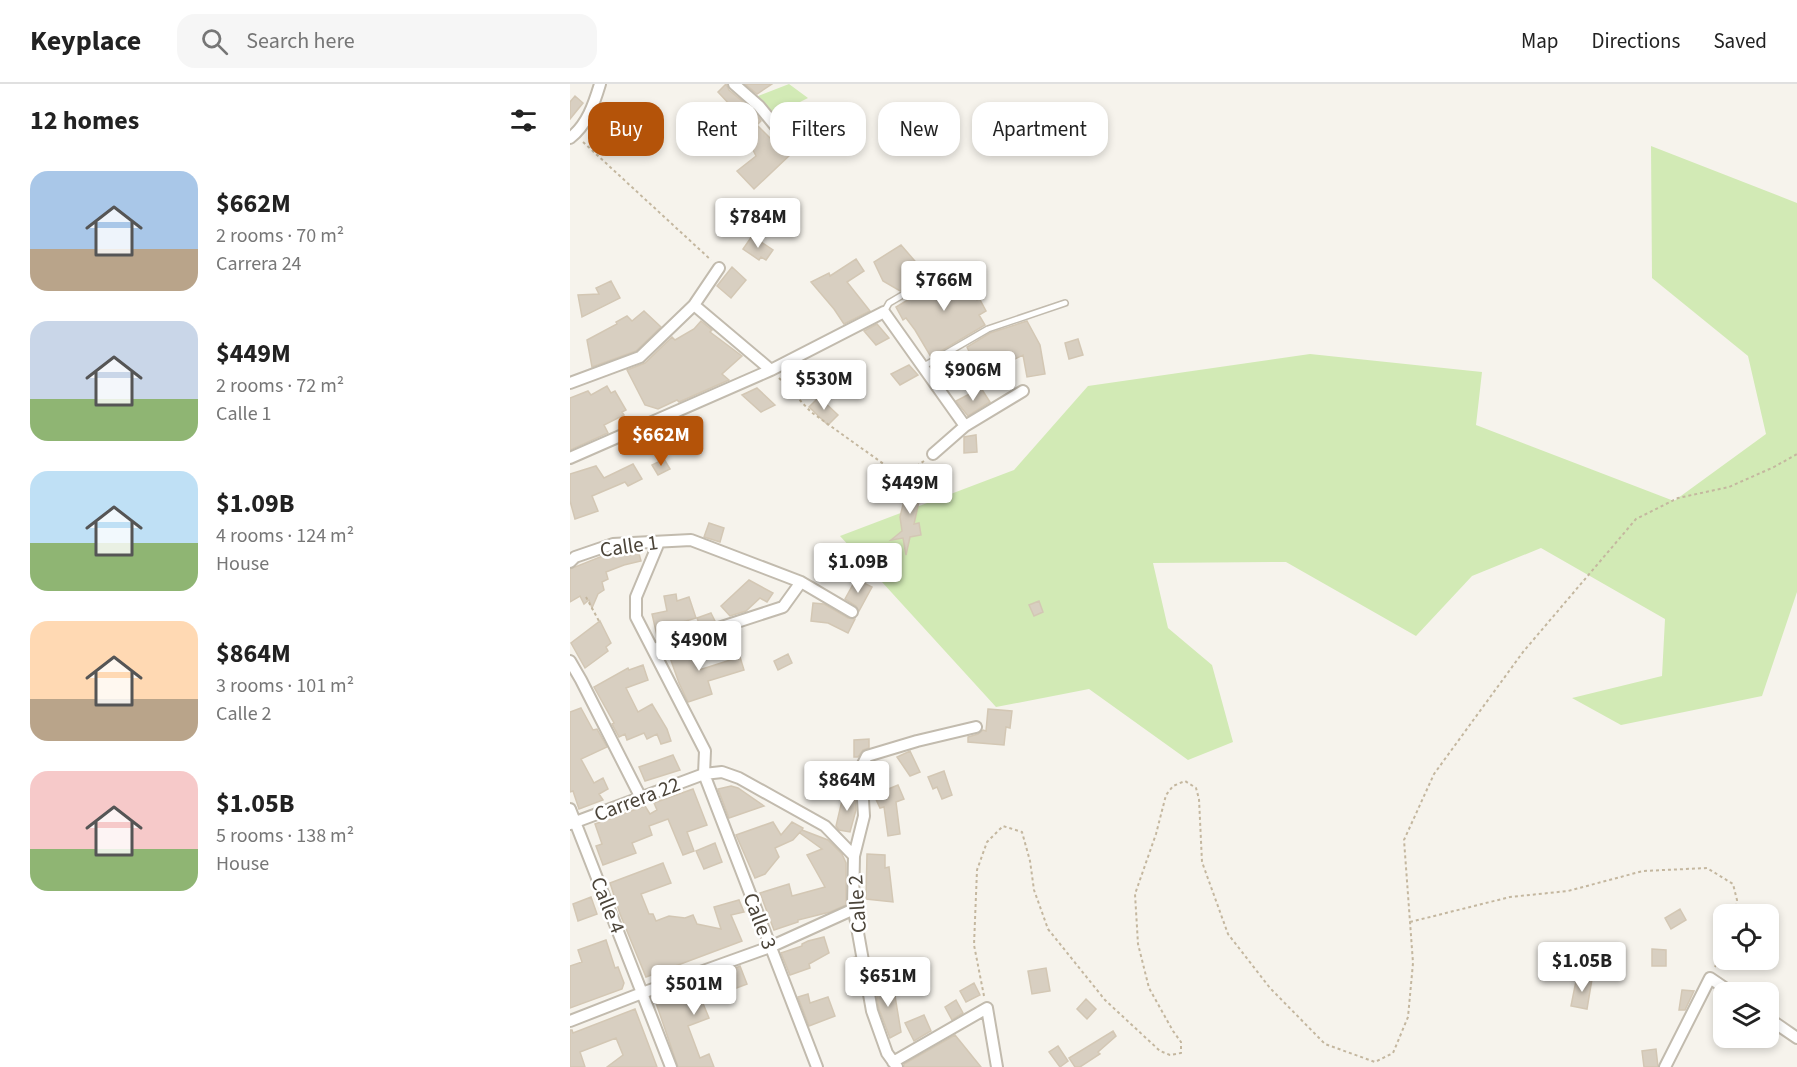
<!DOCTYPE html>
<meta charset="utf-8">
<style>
body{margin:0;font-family:"Source Sans 3",sans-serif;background:#f6f6f6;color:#222;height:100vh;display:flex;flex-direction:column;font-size:22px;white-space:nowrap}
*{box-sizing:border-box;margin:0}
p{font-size:20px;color:#767676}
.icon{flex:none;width:33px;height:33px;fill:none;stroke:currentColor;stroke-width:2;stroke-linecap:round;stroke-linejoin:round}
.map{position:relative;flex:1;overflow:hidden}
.side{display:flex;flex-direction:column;background:#fff;width:570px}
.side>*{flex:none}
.hud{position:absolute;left:18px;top:18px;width:570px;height:54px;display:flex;gap:12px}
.fabs{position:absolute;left:1143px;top:820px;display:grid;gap:12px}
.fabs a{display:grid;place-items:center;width:66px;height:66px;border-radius:12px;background:#fff;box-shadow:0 3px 9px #0003;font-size:30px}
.price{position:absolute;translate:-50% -51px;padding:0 14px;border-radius:6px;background:#fff;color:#222;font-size:20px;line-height:39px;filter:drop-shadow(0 2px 3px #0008)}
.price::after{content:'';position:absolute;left:50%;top:36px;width:18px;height:14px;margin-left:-9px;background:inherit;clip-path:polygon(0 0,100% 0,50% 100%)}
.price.active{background:#b45309;color:#fff}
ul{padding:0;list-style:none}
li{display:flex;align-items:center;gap:18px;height:150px;padding:0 30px}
li span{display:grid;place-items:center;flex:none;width:168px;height:120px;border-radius:18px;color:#555}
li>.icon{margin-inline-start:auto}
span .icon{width:72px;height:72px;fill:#fffc;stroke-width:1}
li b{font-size:26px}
h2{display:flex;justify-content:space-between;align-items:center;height:72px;padding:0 30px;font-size:26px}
.chip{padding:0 21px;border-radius:18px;background:#fff;box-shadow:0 3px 9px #0003;font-size:21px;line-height:54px}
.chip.active{background:#b45309;color:#fff}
header{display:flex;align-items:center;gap:36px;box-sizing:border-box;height:84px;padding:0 30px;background:#fff;border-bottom:2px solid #e0e0e0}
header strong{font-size:28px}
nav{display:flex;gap:33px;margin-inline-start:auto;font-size:21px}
.search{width:420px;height:54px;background:#f6f6f6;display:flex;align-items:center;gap:15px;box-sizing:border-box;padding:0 21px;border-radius:18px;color:#767676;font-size:22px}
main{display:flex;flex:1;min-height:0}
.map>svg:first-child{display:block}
</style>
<header>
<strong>Keyplace</strong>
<div class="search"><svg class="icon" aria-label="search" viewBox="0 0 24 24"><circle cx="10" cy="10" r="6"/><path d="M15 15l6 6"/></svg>Search here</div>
<nav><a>Map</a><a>Directions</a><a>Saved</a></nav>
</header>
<main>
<section class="side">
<h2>12 homes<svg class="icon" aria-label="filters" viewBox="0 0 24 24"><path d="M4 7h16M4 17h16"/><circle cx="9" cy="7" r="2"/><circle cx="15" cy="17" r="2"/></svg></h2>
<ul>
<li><span style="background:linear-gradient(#a9c7e8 65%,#b9a48a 0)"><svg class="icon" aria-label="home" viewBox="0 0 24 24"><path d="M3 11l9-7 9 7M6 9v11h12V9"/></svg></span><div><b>$662M</b><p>2 rooms · 70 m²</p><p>Carrera 24</p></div></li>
<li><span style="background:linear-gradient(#c9d6e8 65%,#8fb573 0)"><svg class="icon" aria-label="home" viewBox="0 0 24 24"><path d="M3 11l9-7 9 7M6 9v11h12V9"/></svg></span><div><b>$449M</b><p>2 rooms · 72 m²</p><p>Calle 1</p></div></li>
<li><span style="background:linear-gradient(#bfe0f5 60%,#8fb573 0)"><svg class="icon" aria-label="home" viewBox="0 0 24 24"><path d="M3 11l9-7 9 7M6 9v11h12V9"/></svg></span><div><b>$1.09B</b><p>4 rooms · 124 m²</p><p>House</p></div></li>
<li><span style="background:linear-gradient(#ffd9b3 65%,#b9a48a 0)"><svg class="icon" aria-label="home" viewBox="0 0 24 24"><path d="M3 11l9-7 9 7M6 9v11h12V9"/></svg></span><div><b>$864M</b><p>3 rooms · 101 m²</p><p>Calle 2</p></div></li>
<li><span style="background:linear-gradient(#f6c9c9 65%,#8fb573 0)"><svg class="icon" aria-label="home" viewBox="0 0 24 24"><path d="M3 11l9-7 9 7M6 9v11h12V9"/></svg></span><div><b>$1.05B</b><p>5 rooms · 138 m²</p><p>House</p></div></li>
</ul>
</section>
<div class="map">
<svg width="1227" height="983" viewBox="0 0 1227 983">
<rect width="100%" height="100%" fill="#f6f3ec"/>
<path fill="#d2eab5" d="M219,0L238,14L204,31L188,12Z
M1081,62L1227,119V508L1192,612L1051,641L1002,614L1092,592L1095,535L971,464L902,492L846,552L716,478L583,479L598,544L642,581L663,658L618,676L519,605L426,623L270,452L444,386L518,302L740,270L912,288L906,341L1104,417L1196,350L1178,272L1082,194Z"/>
<path fill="#d8cfc1" stroke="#d3c7b4" stroke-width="1.5" d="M156,0L159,6L184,27L191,37L187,41L202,56L205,53L216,66L223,68L184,105L167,87L186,72L181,62L186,57L158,27L162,23L148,8Z
M175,0H202L187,10Z
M5,12L13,19L0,35V18Z
M236,20L256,47L232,65L230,61L228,63L227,57L212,37Z
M182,152L203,166L196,176L191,173L189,176L173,165Z
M331,161L357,191L330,207L313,197L304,178Z
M286,175L294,187L277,198L300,227L274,240L264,225L241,198L259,189L260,192Z
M162,183L176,196L161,214L147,202Z
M389,183L407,216L409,214L416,227L409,231L415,241L361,273L345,246L336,234L333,236L326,223L341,214L339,213Z
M41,197L50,214L12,233L8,211L29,210L26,204Z
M74,227L91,243L66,267L22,283L17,256L47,240L46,238L57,232L62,237Z
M131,237L142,246L140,248L172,272L152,290L159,296L109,318L107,316L88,325L75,321L57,286L75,279L102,253L105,256L124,245Z
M457,237L470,261L475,290L457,293L453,271L429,283L433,289L422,294L408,268L401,272L397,263L420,249Z
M307,240L319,254L306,261L294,247Z
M508,255L513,271L499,275L495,259Z
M339,281L348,291L330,301L321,290Z
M37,302L41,309L45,307L56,326L52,328L54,331L34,341L38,349L0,366V314L18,307L21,311Z
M187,304L205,321L191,328L172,311Z
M411,304L420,318L398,332L386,317Z
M249,313L268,331L258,341L239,323Z
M406,351L407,368L394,369V353Z
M94,375L100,385L88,391L82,381Z
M63,380L72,395L58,402L55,398L22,412L28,427L5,435L0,417V390L26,382L34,394Z
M338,400L352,404L344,440L349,439L351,451L340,453L336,471L333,454L321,456L332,447L330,433Z
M139,439L154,444L150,458L134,453Z
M68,466L71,477L54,481L36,488L38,495L32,498L34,506L28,510L22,524L19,516L14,520L10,512L0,518V485L45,467Z
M286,495L302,503L289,527L286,522L275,515Z
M179,496L203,509L197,518L190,514L176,527L160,532L151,522Z
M106,510L107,517L119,513L126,534L106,540L108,549L88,556L82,530L97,527L94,512Z
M469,517L473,528L464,532L459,521Z
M243,519L254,520L278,534L285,535L278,549L258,539L241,537Z
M141,529L145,537L130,542L127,534Z
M30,537L41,559L36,563L38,567L15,584L1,559Z
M116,562H126L129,586L170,573L174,586L138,597L142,610L118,618L109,599L98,568Z
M218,570L222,579L208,586L204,577Z
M73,581L78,596L56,604L68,628L82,620L97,645L101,657L91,660L87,650L77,655L74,649L57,656L55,650L49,653L42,640L44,639L24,603L58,584L59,586Z
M11,624L23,646L27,645L37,663L11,675L24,699L33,694L38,705L29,710L33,716L9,725L3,707L0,708V628Z
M418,625L442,627L440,644L436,643L434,661L398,658V653L408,650L413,646L416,647Z
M299,655V664L293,666L288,673H284V656Z
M340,667L350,688L340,692L327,673Z
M103,671L110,686L75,697L69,683Z
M374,687L382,711L372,715L367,703L363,705L358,693Z
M328,701L334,715L326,718L330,750L318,752L314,723L310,724L304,711Z
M161,702L168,704L194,722L159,734L148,705Z
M123,705L137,741L117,748L124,767L113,771L98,735L79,742L82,751L62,759L66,769L33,781L26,762L32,760L25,740L75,722L80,730L87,726L84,719Z
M274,708L285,710L286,726L280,748L269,746L266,742Z
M203,738L211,751L222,738L233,744L232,746L258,756L272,770L276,779V821L260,828L228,836V838L204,846L190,809L219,800L222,812L255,803L237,771L252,765L230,749L231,747L223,756L205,764L209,773L195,790L185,794L166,751Z
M145,759L152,778L134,785L126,767Z
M297,770L315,771V784L319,783L323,818L296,815Z
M93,779L101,799L71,810L79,830H83L86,837L99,832L115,834L123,831L127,840L151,845L144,823L169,816L174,828L161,831L172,857L76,893L50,830L40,799Z
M21,813L27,830L8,837L3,820Z
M1110,825L1116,836L1101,845L1095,834Z
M254,853L259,869L239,880L240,884L220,891L211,869L232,862V860L238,857Z
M36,856L45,884L48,883L54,899L52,905L0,924V882L12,878L8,866Z
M1082,865L1096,866V882H1082Z
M285,873L287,887L280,890L277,876Z
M170,882L177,900L132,917L139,934L118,942L130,974L139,970L144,983H108L86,919Z
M476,884L480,907L462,910L458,887Z
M1007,892L1022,895L1017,925L1001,922Z
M322,898V912H325L331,948L320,954L309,925L305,899Z
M404,899L410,911L396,918L390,907Z
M1112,906L1124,907L1115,926H1109Z
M238,910L240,919L258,913L265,932L239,942L228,913Z
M516,915L526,925L517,935L507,925Z
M386,916L393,929L382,936L375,923Z
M65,925L87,983H37L53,971L46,954L10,968L15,983H0V946H2L3,949Z
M354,931L361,947L344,957L335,939Z
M543,947L546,952L528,968L530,970L510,983H505L499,974Z
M385,951L411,983H334V980Z
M488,962L498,977L490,983L479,968Z
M1086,965L1088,983H1074L1072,967Z"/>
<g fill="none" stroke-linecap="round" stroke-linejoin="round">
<defs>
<path id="lane" d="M314,228L319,219L363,193
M354,282L418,245L495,219"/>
<path id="street" d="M164,0L189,22L221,61
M0,54C17,41 24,20 30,0
M124,221L201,286
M0,299L70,273L124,221L149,184
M363,370L395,342L453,307
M0,374L201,286L314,228L395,342
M89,458L66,513V533L135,667L134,690L247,983
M0,478L5,473L43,460L121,456L231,498L282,528
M84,565L213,523L231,498
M0,577L11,596L71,714
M0,725L101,983
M0,740L134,690L152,688L169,694L255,742L284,772L283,821L302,927L317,969L327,983
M284,772L294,732L291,684L297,672L347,657L406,643
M1198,934L1227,954
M0,937L72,909L200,863L284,825
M323,978L417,924L427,983
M1095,983L1140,894L1162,909"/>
</defs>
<use href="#lane" stroke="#c2bbae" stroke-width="8"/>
<use href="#street" stroke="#c2bbae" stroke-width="14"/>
<path stroke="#c4b79f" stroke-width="2" stroke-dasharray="3 3" stroke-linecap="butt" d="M13,58L141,176
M209,294L241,328L322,386L335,390L354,377
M16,513L30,539
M840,838L940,813L998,807L1073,787L1137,784L1163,800L1167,816L1165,831
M1145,883L1154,864
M414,912L404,861L407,786L417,758L433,742L452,748L460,777L464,806L478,845L535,916L590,967L600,971L611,969V958L603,947L579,904L568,860L565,810L586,750L596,711L603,702L615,697L626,704L629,715L632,778L658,850L700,904L755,960L805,978L823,969L838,933L843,879L834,756L864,690L953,568L1066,435L1108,414L1159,403L1204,383L1227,370"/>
<use href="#lane" stroke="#fff" stroke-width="5"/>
<use href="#street" stroke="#fff" stroke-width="10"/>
</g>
<g text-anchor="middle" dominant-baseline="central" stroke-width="5" stroke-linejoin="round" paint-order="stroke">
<g font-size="21" fill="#4b4439" stroke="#fff">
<text transform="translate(59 462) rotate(-8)">Calle 1</text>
<text transform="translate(67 715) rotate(-21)">Carrera 22</text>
<text transform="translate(287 820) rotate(-94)">Calle 2</text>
<text transform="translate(38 821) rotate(68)">Calle 4</text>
<text transform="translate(190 837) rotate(69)">Calle 3</text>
</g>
</g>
</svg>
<div class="fabs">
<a><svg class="icon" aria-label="locate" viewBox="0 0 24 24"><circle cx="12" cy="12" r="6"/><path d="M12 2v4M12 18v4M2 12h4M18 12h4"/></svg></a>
<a><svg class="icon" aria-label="layers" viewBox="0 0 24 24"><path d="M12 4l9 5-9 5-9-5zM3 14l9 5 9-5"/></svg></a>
</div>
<b class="price" style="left:188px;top:165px">$784M</b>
<b class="price" style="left:374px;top:228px">$766M</b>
<b class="price" style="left:403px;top:318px">$906M</b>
<b class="price" style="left:254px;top:327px">$530M</b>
<b class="price active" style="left:91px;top:383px">$662M</b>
<b class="price" style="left:340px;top:431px">$449M</b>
<b class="price" style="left:288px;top:510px">$1.09B</b>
<b class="price" style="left:129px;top:588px">$490M</b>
<b class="price" style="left:277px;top:728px">$864M</b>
<b class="price" style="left:1012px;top:909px">$1.05B</b>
<b class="price" style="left:318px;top:924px">$651M</b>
<b class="price" style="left:124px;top:932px">$501M</b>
<div class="hud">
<a class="chip active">Buy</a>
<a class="chip">Rent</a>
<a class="chip">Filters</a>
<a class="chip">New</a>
<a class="chip">Apartment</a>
</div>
</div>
</main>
